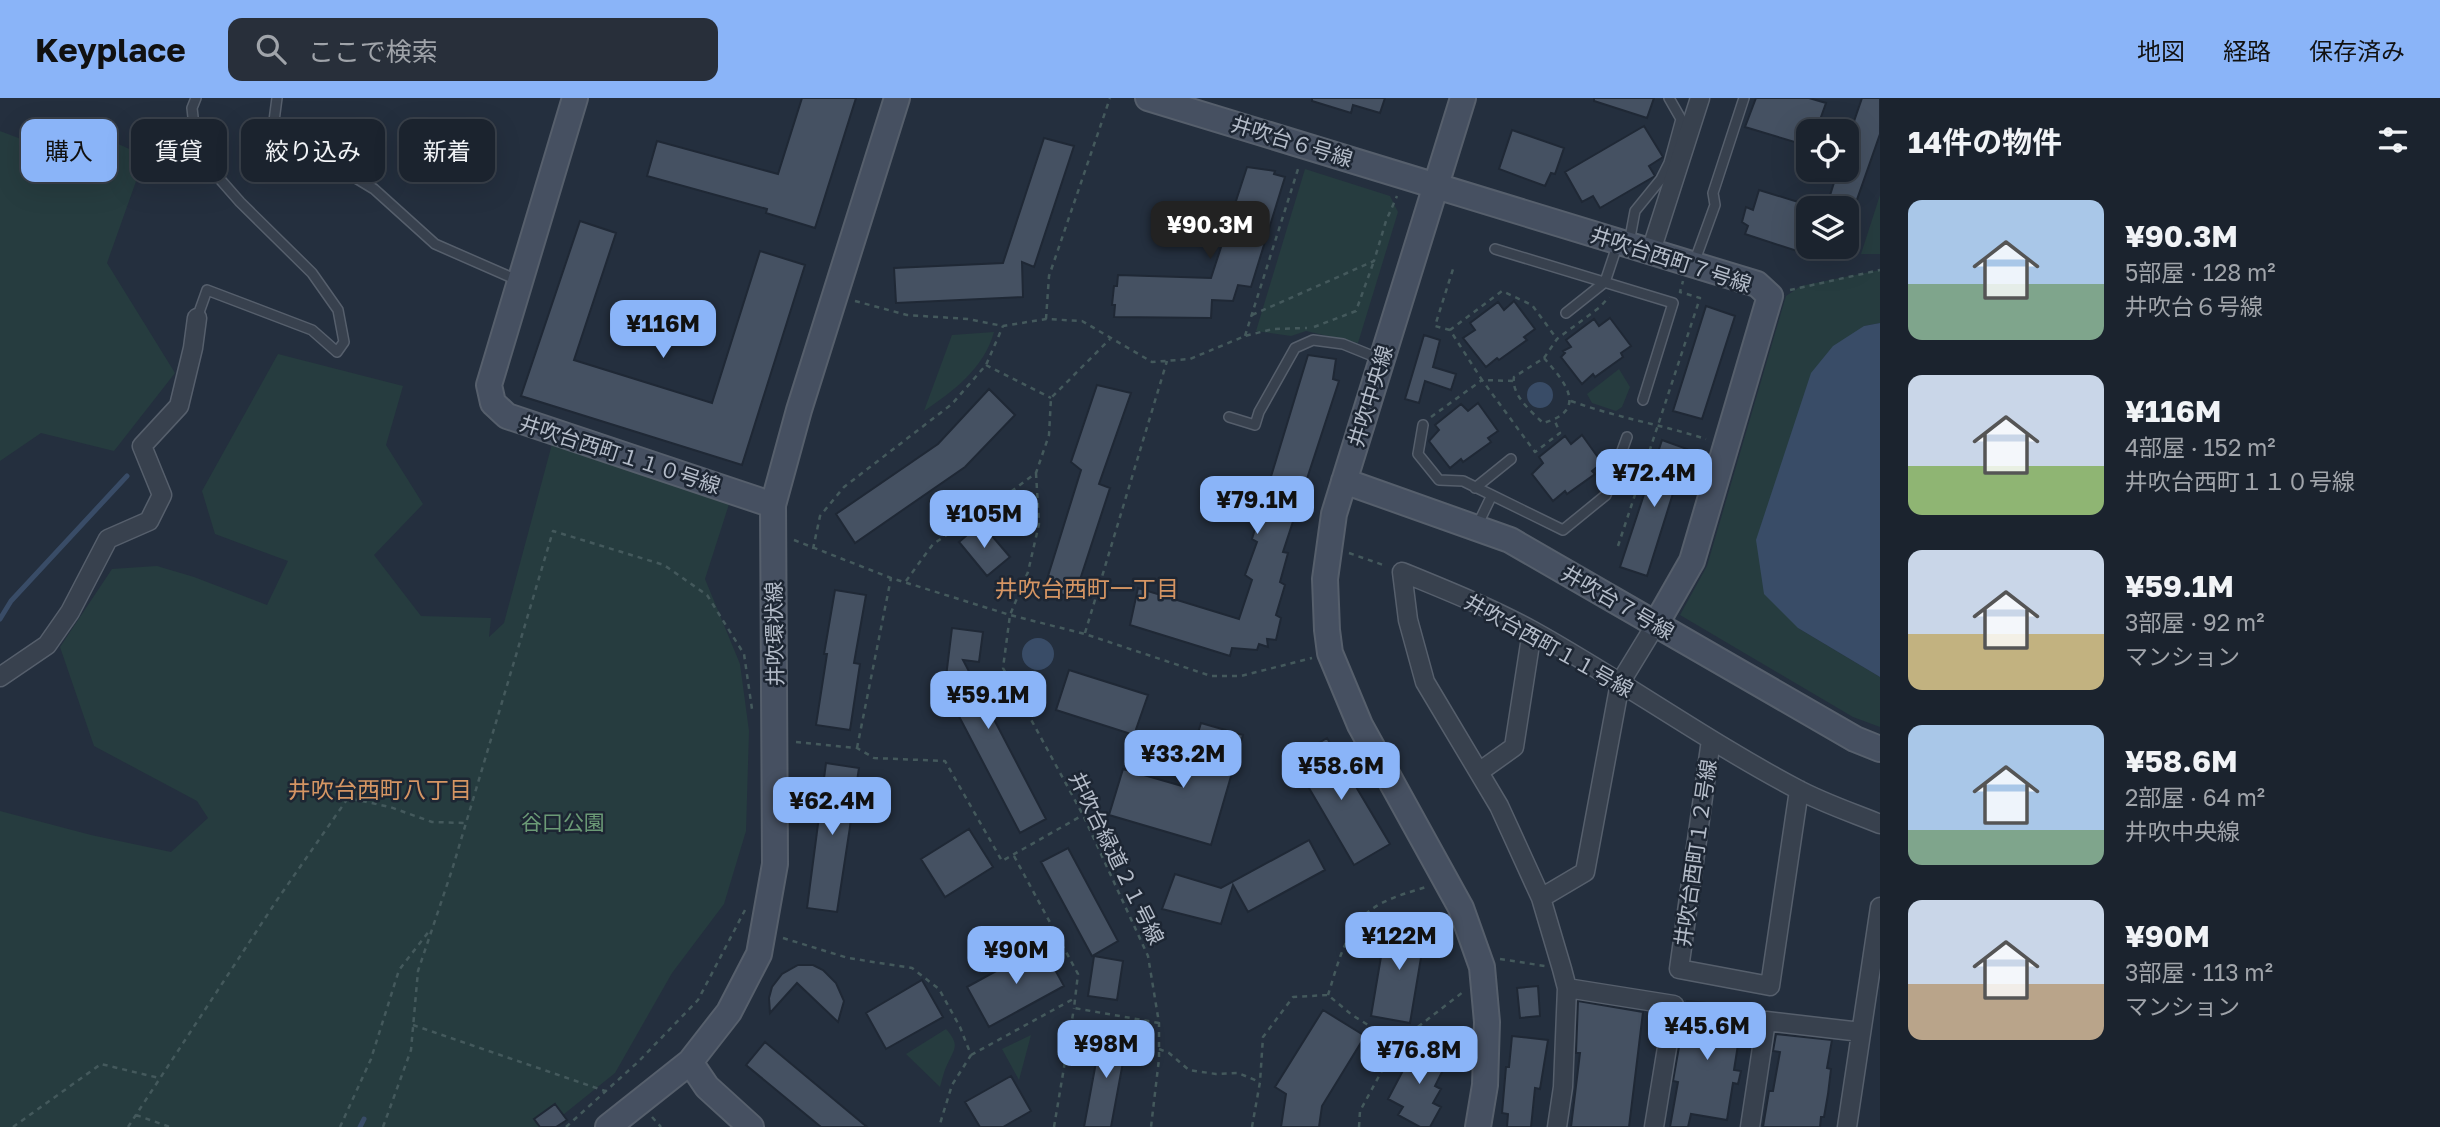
<!DOCTYPE html>
<html lang="ja">
<meta charset="utf-8">
<style>
body{margin:0;font-family:"Golos Text","Noto Sans JP",sans-serif;background:#282f3a;color:#f1f3f6;height:100vh;display:flex;flex-direction:column;font-size:26px;white-space:nowrap}
*{box-sizing:border-box;margin:0}
p{font-size:23px;color:#a0a4aa}
.icon{flex:none;width:38px;height:38px;fill:none;stroke:currentColor;stroke-width:2;stroke-linecap:round;stroke-linejoin:round}
.map{position:relative;flex:1;overflow:hidden}
.side{display:flex;flex-direction:column;background:#1b232e;width:560px}
.side>*{flex:none}
.hud{position:absolute;left:21px;top:21px;width:665px;height:63px;display:flex;gap:14px}
.buttons{position:absolute;left:1796px;top:21px;display:grid;gap:14px}
.buttons a{display:grid;place-items:center;width:63px;height:63px;border-radius:14px;background:#1b232e;box-shadow:0 7px 28px #0002,0 0 0 2px #39404a;font-size:35px}
.price{position:absolute;translate:-50% -60px;padding:0 16px;border-radius:14px;background:#8ab4f8;color:#111;font-size:23px;line-height:46px;filter:drop-shadow(0 2px 4px #0008)}
.price::after{content:'';position:absolute;left:50%;top:42px;width:21px;height:16px;margin-left:-10px;background:inherit;clip-path:polygon(0 0,100% 0,50% 100%)}
.price.on{background:#222;color:#fff}
ul{padding:0;list-style:none}
li{display:flex;align-items:center;gap:21px;height:175px;padding:0 28px}
li span{display:grid;place-items:center;flex:none;width:196px;height:140px;border-radius:14px;color:#555}
li>.icon{margin-inline-start:auto}
span .icon{width:84px;height:84px;fill:#fffc;stroke-width:1}
li b{font-size:30px}
h2{display:flex;justify-content:space-between;align-items:center;height:84px;padding:0 28px;font-size:30px}
.pill{padding:0 24px;border-radius:14px;background:#1b232e;box-shadow:0 7px 28px #0002,0 0 0 2px #39404a;font-size:24px;line-height:63px}
.pill.on{background:#8ab4f8;color:#111}
header{display:flex;align-items:center;gap:42px;box-sizing:border-box;height:98px;padding:0 35px;background:#8ab4f8;color:#111}
header strong{font-size:33px}
nav{display:flex;gap:38px;margin-inline-start:auto;font-size:24px}
.search{width:490px;height:63px;background:#282f3a;display:flex;align-items:center;gap:18px;box-sizing:border-box;padding:0 24px;border-radius:14px;color:#a0a4aa;font-size:26px}
main{display:flex;flex:1;min-height:0}
.map>svg:first-child{display:block}
</style>
<header>
<strong>Keyplace</strong>
<div class="search"><svg class="icon" aria-label="search" viewBox="0 0 24 24"><circle cx="10" cy="10" r="6"/><path d="M15 15l6 6"/></svg>ここで検索</div>
<nav><a>地図</a><a>経路</a><a>保存済み</a></nav>
</header>
<main>
<div class="map">
<svg width="1880" height="1029" viewBox="0 0 1880 1029">
<rect width="100%" height="100%" fill="#242f3e"/>
<path fill="#263c3f" d="M76,27L145,58L107,165L175,275L114,353L41,335L0,363V33L21,41Z
M1305,71L1390,98L1398,114L1358,245L1306,233L1291,238L1256,233Z
M1880,97V156H1861Z
M1880,172V225L1864,228L1798,530L1880,579V629L1853,619L1680,517L1707,468L1786,198L1801,188Z
M994,234C984,270 954,293 924,313L952,237Z
M278,256L403,288L386,347L423,406L374,457L421,518L491,520L489,539L504,525L552,346L730,403L705,481L740,566L749,633L746,733L724,806L672,875L615,975L548,1029H0V713L91,737L171,754L208,720L197,703L94,648L60,549L112,471L157,468L194,479L267,507L288,463L215,436L202,393Z
M1619,271L1630,289L1622,309L1616,313L1592,305L1587,296Z
M946,931C960,947 955,950 947,967C944,973 942,982 940,989L906,956Z
M1031,937L1019,982L1002,951Z"/>
<path fill="#394c67" d="M1880,225V579L1798,530L1764,496L1756,442L1811,275L1833,248L1864,228Z
M1527 297a13 13 0 1 1 26 0a13 13 0 1 1-26 0Z
M1022 556a16 16 0 1 1 32 0a16 16 0 1 1-32 0Z"/>
<g fill="none" stroke-linecap="round" stroke-linejoin="round">
<path stroke="#394c67" stroke-width="5" d="M0,521L11,503L127,378
M360,1029L364,1021"/>
</g>
<path fill="#455162" stroke="#1f2835" stroke-width="2" d="M802,0H856L815,130L766,115L767,111L647,78L657,43L778,76Z
M1312,0H1385L1380,15L1353,7L1351,15L1312,3Z
M1594,0H1654L1647,20L1594,3Z
M1756,0H1809L1826,5L1816,33H1808V48L1745,29Z
M1862,0H1880V36L1854,110H1826L1838,72H1846V31L1851,32Z
M1644,28L1663,59L1649,68L1655,78L1600,110L1593,98L1582,104L1565,74Z
M1512,32L1564,50L1555,76L1551,75L1545,88L1499,71Z
M1044,40L1074,48L1034,169L1022,164L1023,199L896,205L894,170L1003,165Z
M1247,69L1275,73L1274,76L1285,79L1251,189L1238,187L1233,203L1212,202L1211,220L1114,219L1115,207H1112L1114,188H1117L1118,177L1211,180Z
M1759,92L1808,107V149L1802,147L1800,154L1745,136L1748,128L1742,124L1746,109L1753,112Z
M580,123L616,135L574,262L712,305L760,153L805,167L742,367L521,298Z
M1514,203L1535,231L1524,239L1527,242L1499,262L1497,260L1486,269L1463,240L1475,232L1470,225L1498,204L1504,212Z
M1706,208L1735,218L1702,321L1673,313Z
M1610,220L1631,248L1621,255L1623,259L1595,279L1593,276L1582,286L1561,259L1565,255L1563,253L1571,249L1566,242L1594,221L1599,228Z
M1424,237L1440,242L1433,269L1456,276L1451,292L1425,283L1419,305L1405,301Z
M1308,257L1336,261L1333,281L1339,283L1283,454L1288,455L1280,484L1285,487L1276,517L1281,520L1276,542L1267,541L1268,549L1259,546L1257,552L1232,550L1230,558L1130,527L1138,490L1239,521L1252,482L1245,477L1257,444L1252,441Z
M1097,287L1131,295L1099,386L1110,390L1074,500L1044,491L1081,372L1071,364Z
M989,291L1015,317L965,369L855,445L836,416L938,346Z
M1478,305L1498,333L1488,340L1491,344L1463,364L1461,361L1450,370L1429,343L1439,332L1435,327L1461,306L1468,313Z
M1582,337L1602,365L1592,373L1595,376L1567,396L1565,393L1553,403L1532,376L1543,365L1539,359L1565,338L1571,346Z
M1662,342L1687,351L1647,478L1620,469Z
M981,425L1010,459L987,478L959,444Z
M835,492L866,497L854,565L860,566L850,632L816,627L827,556H824Z
M952,530L983,534L979,564L963,562L1046,721L1020,735L940,582L946,579Z
M1069,572L1148,597L1134,637L1056,612Z
M1201,625L1243,637L1211,747L1109,717L1123,671L1182,688Z
M1327,640L1390,746L1354,767L1292,661Z
M826,665L859,670L837,814L807,810Z
M969,731L993,769L945,799L921,761Z
M1309,742L1325,772L1248,814L1233,787L1221,826L1162,811L1175,776L1221,790Z
M1068,750L1118,843L1092,858L1041,764Z
M1387,823L1426,830L1410,925L1371,918Z
M1042,848L1064,888L989,929L967,889Z
M1094,858L1123,863L1117,902L1088,898Z
M798,867H813L823,872L836,885L844,903L838,924L797,885L770,915L769,900L772,889L782,876Z
M922,882L943,919L886,951L866,915Z
M1538,888L1540,918L1520,920L1517,890Z
M1578,903L1643,914L1629,1029H1571L1580,955H1576Z
M1687,903L1744,909L1734,972L1741,973L1738,986L1733,985L1727,1022L1691,1016L1688,1029H1670L1678,984L1673,983Z
M1323,912L1365,938L1322,1008L1319,1029H1281L1286,996L1275,989Z
M1102,932L1128,937L1111,1029H1084Z
M1776,936L1832,942L1827,970L1831,971L1828,996L1824,1019H1821L1820,1029H1763L1769,993H1773L1780,954L1773,953Z
M1512,938L1548,942L1540,991L1535,990L1531,1029H1507L1508,1016L1502,1015L1506,969H1509Z
M1419,942L1444,955L1437,967L1444,970L1435,988L1441,991L1433,1005L1441,1009L1430,1029H1420L1398,1017L1403,1009L1388,1001Z
M765,944L867,1029H821L746,967Z
M1011,978L1031,1013L1003,1029H980L965,1004Z
M555,1006L567,1022L556,1029H540L534,1021Z"/>
<g fill="none" stroke-linecap="round" stroke-linejoin="round">
<defs>
<path id="lane" d="M196,0L192,10L197,55L240,104L312,175L338,212L344,244L337,254L312,232L207,192L197,220
M277,0L274,23L288,39L374,91L435,146L517,182
M1629,145L1635,113L1661,81L1669,65L1681,21L1669,0
M1495,151L1673,205L1643,302
M1694,165L1715,107L1713,95L1744,0
M1566,215L1605,184L1618,145
M1229,319L1255,327L1259,314L1295,250L1313,242L1343,246L1380,261
M1423,327L1418,356L1439,382L1463,383L1563,432L1606,397L1627,339
M1475,390L1511,361
M1477,428L1491,399"/>
<path id="street" d="M1651,153L1700,0
M0,579L47,547L70,514L108,441L149,423L162,397L142,348L179,308L193,250L197,220
M1711,642L1679,871L1770,888L1799,692
M1479,674L1514,649L1532,533
M1541,800L1585,774L1620,585L1656,526
M1567,890L1674,907L1654,1029
M1557,1029L1563,989L1567,890L1562,871L1541,800L1499,708L1425,584L1408,522L1402,474C1446,492 1491,510 1533,533C1623,583 1706,643 1797,691C1823,705 1853,715 1880,726
M1750,1029L1766,923L1861,934
M1847,1029L1880,809"/>
<path id="secondary" d="M575,0L489,287L493,305L507,318L773,407
M1148,0L1757,186L1770,198L1692,463L1656,526
M1463,0L1334,416L1325,481L1327,532L1330,555L1360,627L1461,810L1482,869L1487,924L1485,987L1478,1029
M1344,383L1510,442L1855,641L1880,651
M690,964L707,989L751,1029
M608,1029L690,964L729,914L759,856L775,766L773,407L799,312L897,0"/>
</defs>
<use href="#lane" stroke="#565f6c" stroke-width="12"/>
<use href="#street" stroke="#565f6c" stroke-width="21"/>
<use href="#secondary" stroke="#565f6c" stroke-width="28"/>
<path stroke="#44595c" stroke-width="2.5" stroke-dasharray="5 5" stroke-linecap="butt" d="M1790,192L1880,172
M855,203L907,217L968,221L1003,228L1046,221L1082,223L1152,264L1190,261L1245,238L1273,231L1307,230
M1252,217L1374,163L1386,123L1397,98
M1046,221L1049,178L1110,0
M1314,229L1356,213L1374,163
M1450,232L1435,228L1453,171
M1245,238L1299,68
M1544,260C1564,283 1590,312 1543,325C1531,313 1511,297 1514,279Z
M1544,260L1557,241L1600,209L1609,199
M986,267L1051,300
M1513,283L1482,282L1450,232L1502,193L1532,207L1557,241
M1571,303C1615,319 1662,327 1706,341
M1431,319L1482,282L1535,354L1560,335L1554,321
M1036,375L1039,426L1028,474L1010,517L1003,570L1083,717L1148,858L1159,925V961L1151,1029
M794,442L891,480L1010,517L1085,536L1211,578H1241L1312,560
M1618,448L1700,200L1680,194L1683,183
M813,451L820,418L844,389L952,306L986,267L1003,228
M1349,455L1386,468
M906,483L933,446L996,405L1036,375L1049,337L1051,300L1110,241
M1085,535L1167,263
M796,644L857,650L874,660L945,663L1002,763L1083,717
M857,650L891,480
M1014,758L1078,876L1074,910L1159,925
M783,840L848,860L912,870L939,891L960,929L971,957L952,987L939,1029
M1500,861L1545,868
M1328,897C1337,869 1344,836 1367,815C1383,801 1407,795 1426,789
M413,927L605,993
M1159,951L1169,955L1189,972L1216,976L1238,975L1260,984
M971,957L1075,900
M136,1017L170,1029
M652,1019L661,1029
M13,1029L101,966L159,980
M128,1029L277,802L348,700L390,709L432,724L466,725
M340,1029L371,961L399,872L430,832
M383,1029L411,952L418,873L452,772L553,433L664,467L707,497L744,556L752,611
M566,1029L638,964L698,902L745,812
M1054,1029L1074,910
M1252,1029L1260,984L1263,939L1293,899L1328,897L1352,917L1397,945
M1359,1029L1360,1013L1397,945L1463,894"/>
<use href="#lane" stroke="#38414e" stroke-width="9"/>
<use href="#street" stroke="#38414e" stroke-width="18"/>
<use href="#secondary" stroke="#465061" stroke-width="24"/>
</g>
<g text-anchor="middle" dominant-baseline="central" stroke-width="5" stroke-linejoin="round" paint-order="stroke">
<g font-size="21" fill="#b4bcc9" stroke="#1d2633">
<text transform="translate(1292 43) rotate(17)">井吹台６号線</text>
<text transform="translate(1671 161) rotate(18)">井吹台西町７号線</text>
<text transform="translate(1370 298) rotate(-73)">井吹中央線</text>
<text transform="translate(620 356) rotate(18)">井吹台西町１１０号線</text>
<text transform="translate(1618 504) rotate(30)">井吹台７号線</text>
<text transform="translate(774 536) rotate(-91)">井吹環状線</text>
<text transform="translate(1549 547) rotate(29)">井吹台西町１１号線</text>
<text transform="translate(1695 755) rotate(-82)">井吹台西町１２号線</text>
<text transform="translate(1117 760) rotate(64)">井吹台緑道２１号線</text>
</g>
<g font-size="21" fill="#6b9a76" stroke="#1d2633">
<text x="563" y="724">谷口公園</text>
</g>
<g font-size="23" fill="#d59563" stroke="#1d2633">
<text x="1087" y="490">井吹台西町一丁目</text>
<text x="380" y="691">井吹台西町八丁目</text>
</g>
</g>
</svg>
<div class="buttons">
<a><svg class="icon" aria-label="locate" viewBox="0 0 24 24"><circle cx="12" cy="12" r="6"/><path d="M12 2v4M12 18v4M2 12h4M18 12h4"/></svg></a>
<a><svg class="icon" aria-label="layers" viewBox="0 0 24 24"><path d="M12 4l9 5-9 5-9-5zM3 14l9 5 9-5"/></svg></a>
</div>
<b class="price on" style="left:1210px;top:163px">¥90.3M</b>
<b class="price" style="left:663px;top:262px">¥116M</b>
<b class="price" style="left:1654px;top:411px">¥72.4M</b>
<b class="price" style="left:1257px;top:438px">¥79.1M</b>
<b class="price" style="left:984px;top:452px">¥105M</b>
<b class="price" style="left:988px;top:633px">¥59.1M</b>
<b class="price" style="left:1183px;top:692px">¥33.2M</b>
<b class="price" style="left:1341px;top:704px">¥58.6M</b>
<b class="price" style="left:832px;top:739px">¥62.4M</b>
<b class="price" style="left:1399px;top:874px">¥122M</b>
<b class="price" style="left:1016px;top:888px">¥90M</b>
<b class="price" style="left:1707px;top:964px">¥45.6M</b>
<b class="price" style="left:1106px;top:982px">¥98M</b>
<b class="price" style="left:1419px;top:988px">¥76.8M</b>
<div class="hud">
<a class="pill on">購入</a>
<a class="pill">賃貸</a>
<a class="pill">絞り込み</a>
<a class="pill">新着</a>
</div>
</div>
<section class="side">
<h2>14件の物件<svg class="icon" aria-label="filters" viewBox="0 0 24 24"><path d="M4 7h16M4 17h16"/><circle cx="9" cy="7" r="2"/><circle cx="15" cy="17" r="2"/></svg></h2>
<ul>
<li><span style="background:linear-gradient(#a9c7e8 60%,#7fa58c 0)"><svg class="icon" aria-label="home" viewBox="0 0 24 24"><path d="M3 11l9-7 9 7M6 9v11h12V9"/></svg></span><div><b>¥90.3M</b><p>5部屋 · 128 m²</p><p>井吹台６号線</p></div></li>
<li><span style="background:linear-gradient(#c9d6e8 65%,#8fb573 0)"><svg class="icon" aria-label="home" viewBox="0 0 24 24"><path d="M3 11l9-7 9 7M6 9v11h12V9"/></svg></span><div><b>¥116M</b><p>4部屋 · 152 m²</p><p>井吹台西町１１０号線</p></div></li>
<li><span style="background:linear-gradient(#c9d6e8 60%,#c2b280 0)"><svg class="icon" aria-label="home" viewBox="0 0 24 24"><path d="M3 11l9-7 9 7M6 9v11h12V9"/></svg></span><div><b>¥59.1M</b><p>3部屋 · 92 m²</p><p>マンション</p></div></li>
<li><span style="background:linear-gradient(#a9c7e8 75%,#7fa58c 0)"><svg class="icon" aria-label="home" viewBox="0 0 24 24"><path d="M3 11l9-7 9 7M6 9v11h12V9"/></svg></span><div><b>¥58.6M</b><p>2部屋 · 64 m²</p><p>井吹中央線</p></div></li>
<li><span style="background:linear-gradient(#c9d6e8 60%,#b9a48a 0)"><svg class="icon" aria-label="home" viewBox="0 0 24 24"><path d="M3 11l9-7 9 7M6 9v11h12V9"/></svg></span><div><b>¥90M</b><p>3部屋 · 113 m²</p><p>マンション</p></div></li>
</ul>
</section>
</main>
